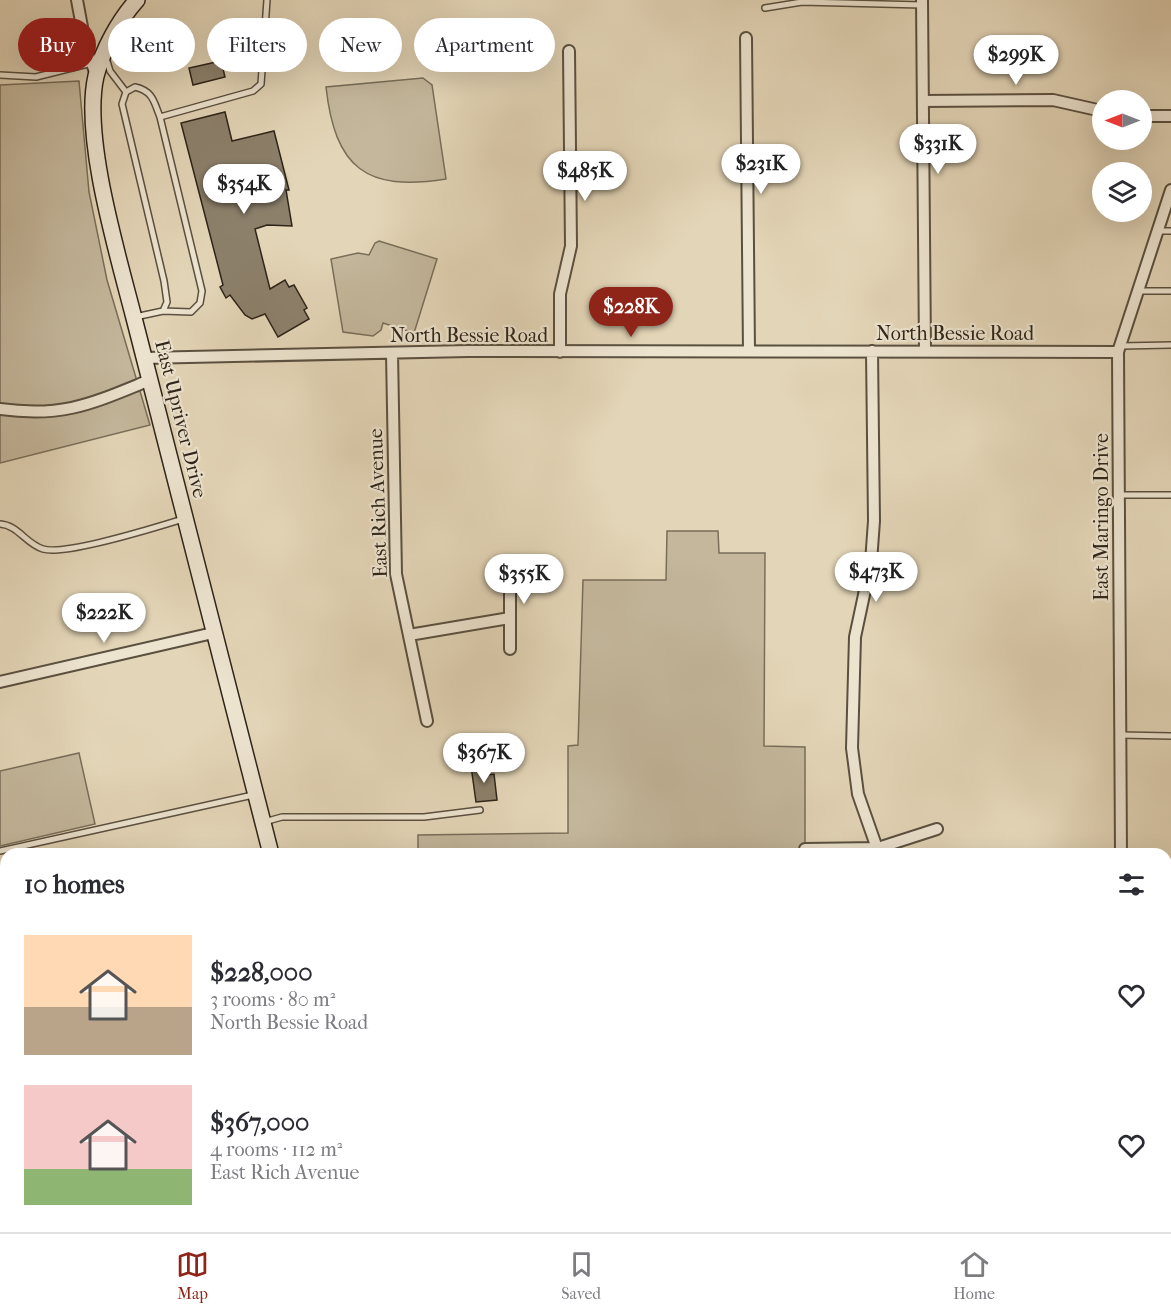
<!DOCTYPE html>
<meta charset="utf-8">
<style>
body{margin:0;font-family:"IM FELL French Canon",serif;background:#f7f7f7;color:#2b2b33;height:100vh;display:flex;flex-direction:column;font-size:22px;white-space:nowrap}
*{box-sizing:border-box;margin:0}
p{font-size:20px;color:#7c7c81}
.icon{flex:none;width:33px;height:33px;fill:none;stroke:currentColor;stroke-width:2;stroke-linecap:round;stroke-linejoin:round}
.map{position:relative;flex:1;overflow:hidden}
.side{position:absolute;left:0px;top:848px;width:1172px;height:386px;display:flex;flex-direction:column;background:#fff;border-radius:18px 18px 0 0;box-shadow:0 6px 24px #0002}
.side>*{flex:none}
.top-card{position:absolute;left:18px;top:18px;width:600px;height:54px;display:flex;gap:12px}
.needle{width:39px;rotate:270deg}
.controls{position:absolute;left:1092px;top:90px;display:grid;gap:12px}
.controls a{display:grid;place-items:center;width:60px;height:60px;border-radius:50%;background:#fff;box-shadow:0 6px 24px #0002;font-size:30px}
.price{position:absolute;translate:-50% -51px;padding:0 14px;border-radius:21px;background:#fff;color:#222;font-size:20px;line-height:39px;filter:drop-shadow(0 2px 3px #0008)}
.price::after{content:'';position:absolute;left:50%;top:36px;width:18px;height:14px;margin-left:-9px;background:inherit;clip-path:polygon(0 0,100% 0,50% 100%)}
.price.on{background:#8f2418;color:#fff}
ul{padding:0;list-style:none}
li{display:flex;align-items:center;gap:18px;height:150px;padding:0 24px}
li span{display:grid;place-items:center;flex:none;width:168px;height:120px;border-radius:0px;color:#555}
li>.icon{margin-inline-start:auto}
span .icon{width:72px;height:72px;fill:#fffc;stroke-width:1}
li b{font-size:26px}
h2{display:flex;justify-content:space-between;align-items:center;height:72px;padding:0 24px;font-size:26px}
.tag{padding:0 21px;border-radius:27px;background:#fff;box-shadow:0 6px 24px #0002;font-size:21px;line-height:54px}
.tag.on{background:#8f2418;color:#fff}
.menu{display:flex;justify-content:space-around;align-items:center;height:84px;border-top:2px solid #e1e1e2;background:#fff;font-size:16px;color:#7c7c81}
.menu a{display:grid;justify-items:center;gap:3px}
.menu .on{color:#8f2418}
.map>svg:first-child{display:block}
</style>
<div class="map">
<svg width="1171" height="1232" viewBox="0 0 1171 1232">
<rect width="100%" height="100%" fill="#e3d5b7"/>
<filter id="stains"><feTurbulence type="fractalNoise" baseFrequency=".00333" numOctaves="4"/><feColorMatrix values="0 0 0 0 .2 0 0 0 0 .09 0 0 0 0 .02 0 0 0 .5 -.17"/></filter>
<radialGradient id="worn" r=".72"><stop offset=".6" stop-color="#630" stop-opacity="0"/><stop offset="1" stop-color="#630" stop-opacity=".3"/></radialGradient>
<path fill="#c4b79c" stroke="#786e5a" stroke-width="1.5" d="M423,78L432,85L446,179C366,192 335,168 326,87Z
M79,81L89,192L107,280L150,425L0,463V85Z
M379,241L437,259L414,333L383,323L381,330L373,336L343,332L331,259L358,253L369,255L375,243Z
M667,531H718L719,553H765L764,746L805,747V853L418,854V835L568,833V746L578,745L583,580H666Z
M79,753L95,824L0,846V771Z
M6,971V1066L0,1050V972Z
M619,1227H685L690,1232H621Z"/>
<path fill="#8c806b" stroke="#2d2419" stroke-width="1.5" d="M144,38H156V59H144Z
M221,61L225,77L193,85L189,68Z
M225,112L232,141L274,131L289,190H286L292,226L267,225L255,229L270,289L285,280L289,287L294,285L307,308L304,310L309,319L278,337L265,314L252,319L245,315L230,295L226,298L220,287L223,285L181,123Z
M486,764L487,775L494,774L497,800L476,802L471,766Z"/>
<g fill="none" stroke-linecap="round" stroke-linejoin="round">
<defs>
<path id="service" d="M765,8L802,2L922,5
M106,58L110,71L126,92
M0,75L36,77L92,63
M160,117L253,91L261,84L267,0
M1159,231H1171
M1139,291H1171
M135,317L163,311L191,312L200,303L202,291L160,117C154,102 153,91 135,87L126,92L122,104L164,281L167,302L163,311
M1121,346L1171,345
M1119,495H1171
M0,524C18,525 26,544 43,549C65,556 157,527 183,519
M1120,735L1171,736
M264,822L282,817H424L480,810
M0,851L253,795
M0,918L6,917"/>
<path id="minor" d="M77,0L85,43L96,75
M922,0L925,350
M746,38L749,351
M923,101L1053,100L1102,111
M1142,116H1171
M872,351L874,521L871,562L855,637L852,748L858,794L879,854
M560,352V294L571,246L569,51
M392,353L396,574L427,721
M144,358L468,351L1118,352
M0,409C64,418 93,403 150,380
M510,561V649
M409,635L510,618
M0,682L213,633
M805,849L878,848L937,829
M1121,854L1118,352L1171,190
M0,1225L6,1223
M181,1227L183,1232
M542,1227L546,1232
M884,1227L892,1232
M1023,1232L1025,1227"/>
<path id="secondary" d="M137,0C119,20 103,49 96,76C82,137 118,255 134,318L271,854
M374,1227L375,1232"/>
</defs>
<use href="#service" stroke="#5a5040" stroke-width="8"/>
<use href="#minor" stroke="#5a5040" stroke-width="14"/>
<use href="#secondary" stroke="#2d2419" stroke-width="18"/>
<use href="#service" stroke="#ede4d0" stroke-width="5"/>
<use href="#minor" stroke="#ede4d0" stroke-width="10"/>
<use href="#secondary" stroke="#ede4d0" stroke-width="15"/>
</g>
<g text-anchor="middle" dominant-baseline="central" stroke-width="4.5" stroke-linejoin="round" paint-order="stroke">
<g font-size="20" fill="#2d2419" stroke="#ede4d0">
<text x="955" y="333">North Bessie Road</text>
<text x="469" y="335">North Bessie Road</text>
<text transform="translate(181 419) rotate(76)">East Upriver Drive</text>
<text transform="translate(378 503) rotate(-92)">East Rich Avenue</text>
<text transform="translate(1101 517) rotate(-90)">East Maringo Drive</text>
</g>
</g>
<rect width="100%" height="100%" filter="url(#stains)"/>
<rect width="100%" height="100%" fill="url(#worn)"/>
</svg>
<div class="controls">
<a><svg class="needle" viewBox="-14 -14 28 28"><path d="M0-13l5 13h-10z" fill="#e53935"/><path d="M0 13l5-13h-10z" fill="#7c7c81"/></svg></a>
<a><svg class="icon" aria-label="layers" viewBox="0 0 24 24"><path d="M12 4l9 5-9 5-9-5zM3 14l9 5 9-5"/></svg></a>
</div>
<b class="price" style="left:1016px;top:86px">$299K</b>
<b class="price" style="left:938px;top:175px">$331K</b>
<b class="price" style="left:761px;top:195px">$231K</b>
<b class="price" style="left:585px;top:202px">$485K</b>
<b class="price" style="left:244px;top:215px">$354K</b>
<b class="price on" style="left:631px;top:338px">$228K</b>
<b class="price" style="left:876px;top:603px">$473K</b>
<b class="price" style="left:524px;top:605px">$355K</b>
<b class="price" style="left:104px;top:644px">$222K</b>
<b class="price" style="left:484px;top:784px">$367K</b>
<div class="top-card">
<a class="tag on">Buy</a>
<a class="tag">Rent</a>
<a class="tag">Filters</a>
<a class="tag">New</a>
<a class="tag">Apartment</a>
</div>
<section class="side">
<h2>10 homes<svg class="icon" aria-label="filters" viewBox="0 0 24 24"><path d="M4 7h16M4 17h16"/><circle cx="9" cy="7" r="2"/><circle cx="15" cy="17" r="2"/></svg></h2>
<ul>
<li><span style="background:linear-gradient(#ffd9b3 60%,#b9a48a 0)"><svg class="icon" aria-label="home" viewBox="0 0 24 24"><path d="M3 11l9-7 9 7M6 9v11h12V9"/></svg></span><div><b>$228,000</b><p>3 rooms · 80 m²</p><p>North Bessie Road</p></div><svg class="icon" aria-label="heart" viewBox="0 0 24 24"><path d="M12 20l-8-8c-3-5 5-10 8-4 3-6 11-1 8 4z"/></svg></li>
<li><span style="background:linear-gradient(#f6c9c9 70%,#8fb573 0)"><svg class="icon" aria-label="home" viewBox="0 0 24 24"><path d="M3 11l9-7 9 7M6 9v11h12V9"/></svg></span><div><b>$367,000</b><p>4 rooms · 112 m²</p><p>East Rich Avenue</p></div><svg class="icon" aria-label="heart" viewBox="0 0 24 24"><path d="M12 20l-8-8c-3-5 5-10 8-4 3-6 11-1 8 4z"/></svg></li>
</ul>
</section>
</div>
<nav class="menu">
<a class="on"><svg class="icon" aria-label="map" viewBox="0 0 24 24"><path d="M3 6l6-2 6 2 6-2v14l-6 2-6-2-6 2zM9 4v14M15 6v14"/></svg>Map</a>
<a><svg class="icon" aria-label="saved" viewBox="0 0 24 24"><path d="M7 4h10v16l-5-4-5 4z"/></svg>Saved</a>
<a><svg class="icon" aria-label="home" viewBox="0 0 24 24"><path d="M3 11l9-7 9 7M6 9v11h12V9"/></svg>Home</a>
</nav>
